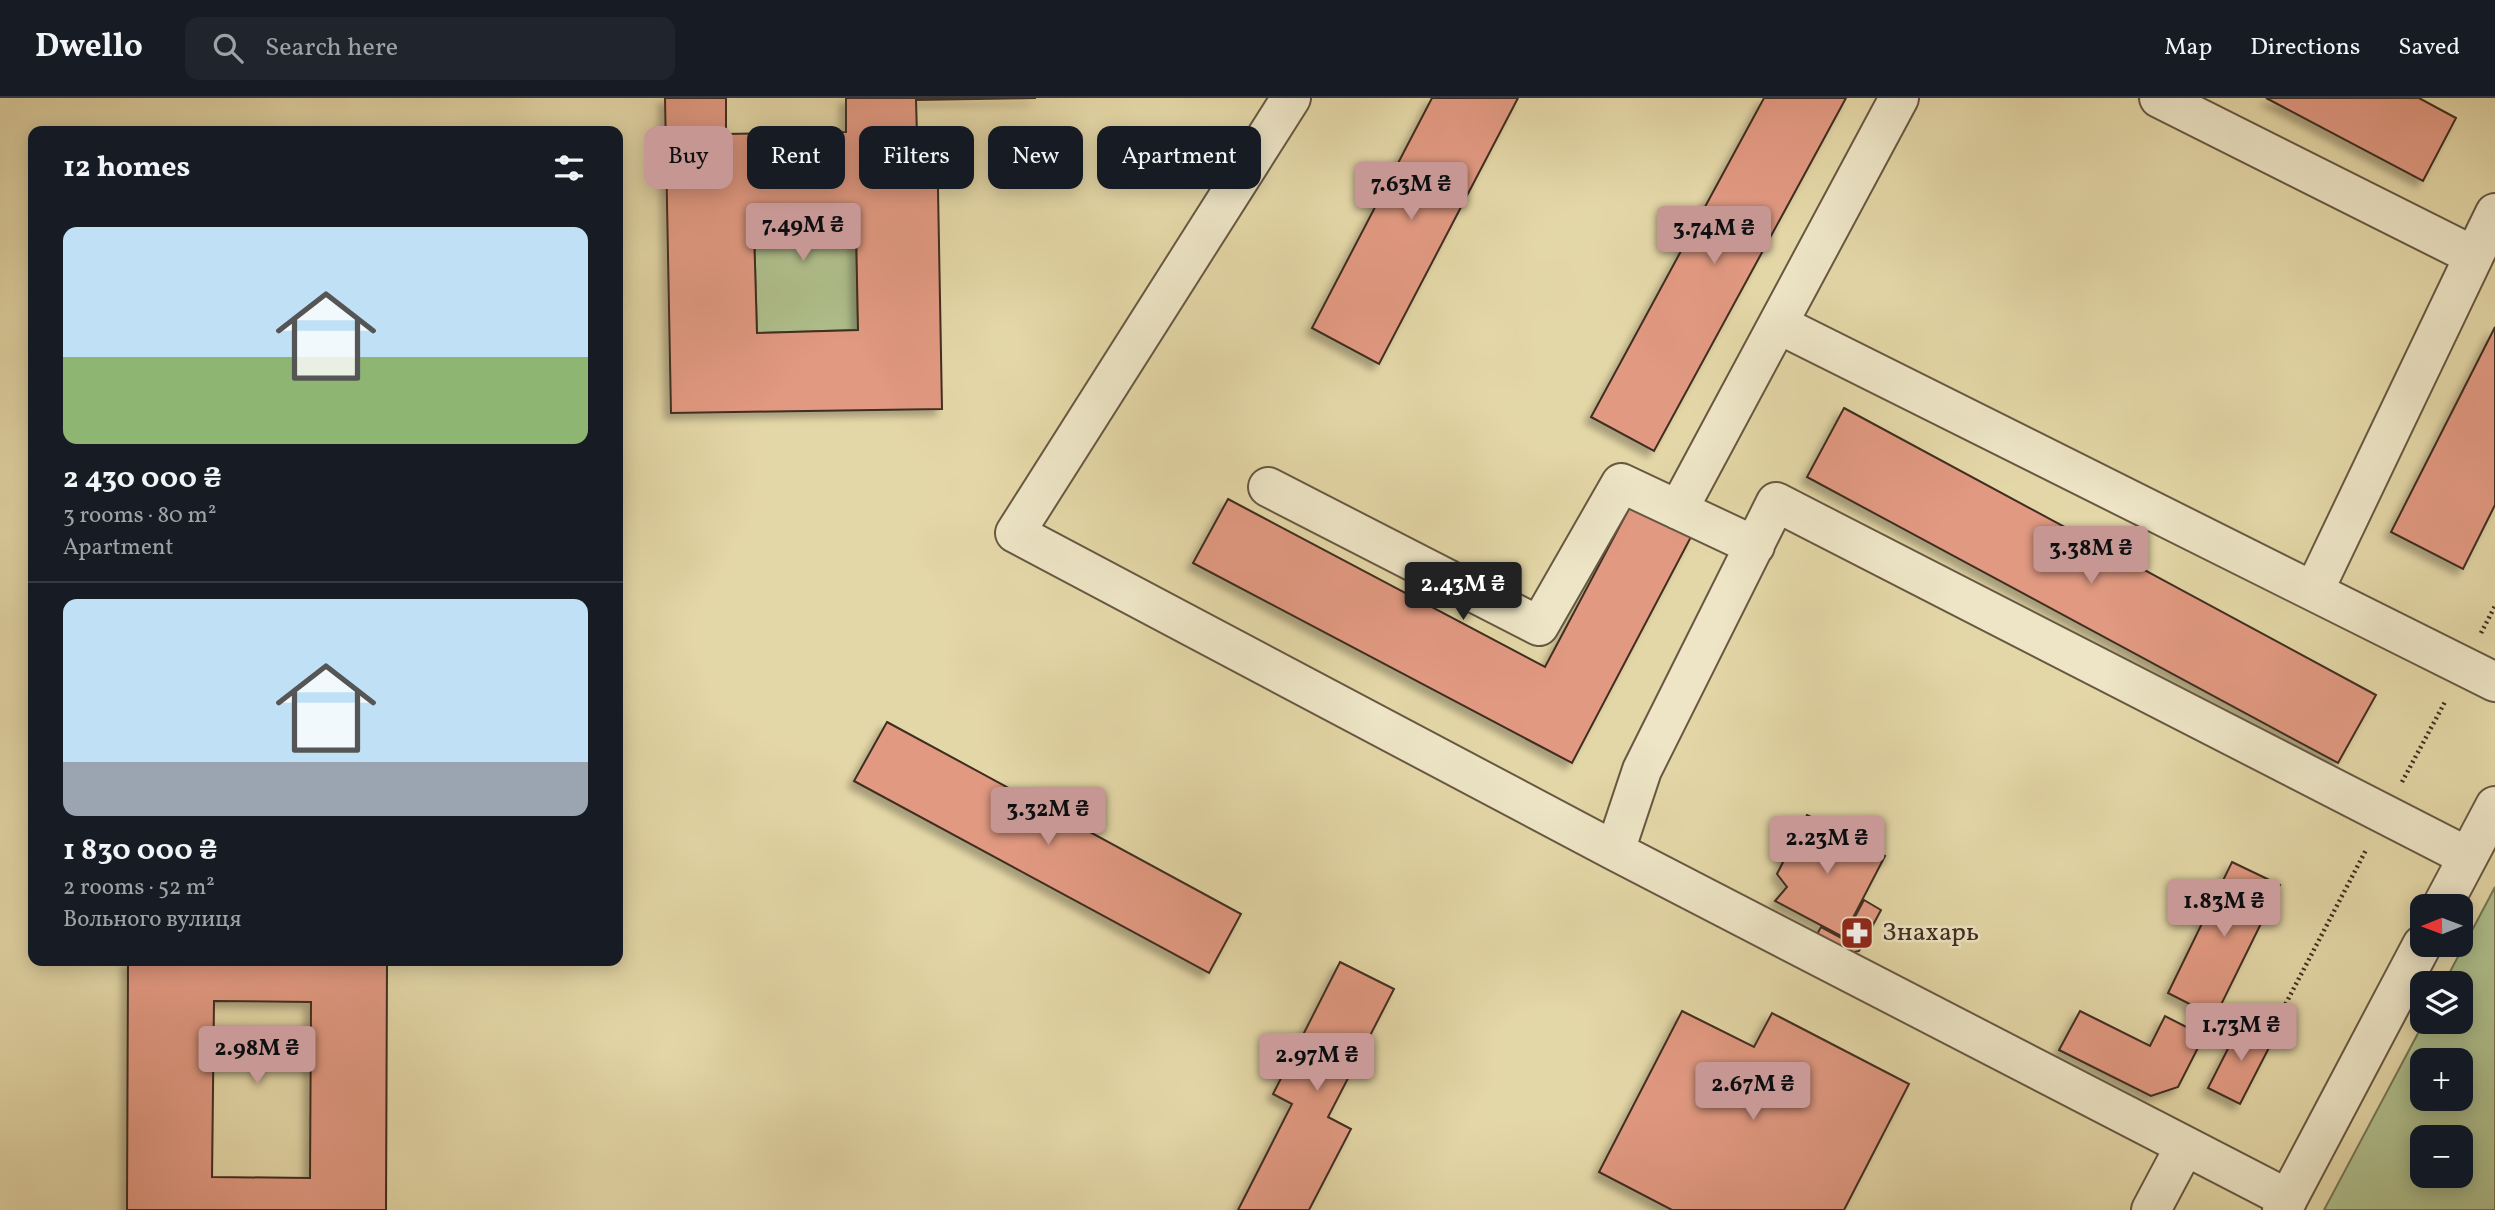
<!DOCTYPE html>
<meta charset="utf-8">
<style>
body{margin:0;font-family:Vollkorn,serif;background:#20242c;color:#f1f3f6;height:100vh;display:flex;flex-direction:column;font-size:26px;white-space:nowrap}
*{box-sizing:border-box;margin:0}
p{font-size:23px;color:#9ea1a6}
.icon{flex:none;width:38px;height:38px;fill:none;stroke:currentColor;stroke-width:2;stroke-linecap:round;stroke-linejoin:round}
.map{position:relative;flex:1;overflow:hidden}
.details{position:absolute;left:28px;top:28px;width:595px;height:840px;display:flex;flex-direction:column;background:#171b24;border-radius:14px;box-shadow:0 4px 18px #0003}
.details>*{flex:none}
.guide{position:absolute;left:644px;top:28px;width:665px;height:63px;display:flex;gap:14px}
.needle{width:46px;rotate:269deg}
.buttons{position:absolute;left:2410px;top:796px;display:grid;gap:14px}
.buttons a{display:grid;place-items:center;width:63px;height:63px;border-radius:14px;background:#171b24;box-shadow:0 4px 18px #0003;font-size:35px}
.price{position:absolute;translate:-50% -60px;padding:0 16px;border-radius:7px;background:#c59692;color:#111;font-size:23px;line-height:46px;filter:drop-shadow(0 2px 4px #0008)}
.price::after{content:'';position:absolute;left:50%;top:42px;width:21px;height:16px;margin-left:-10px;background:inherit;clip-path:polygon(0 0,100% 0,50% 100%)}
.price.active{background:#222;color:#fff}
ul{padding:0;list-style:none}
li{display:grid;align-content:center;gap:14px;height:371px;padding:0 35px}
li+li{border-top:2px solid #363941}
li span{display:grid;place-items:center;height:217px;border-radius:14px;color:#555}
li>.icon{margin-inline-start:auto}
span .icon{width:126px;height:126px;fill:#fffc;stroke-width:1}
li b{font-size:30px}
h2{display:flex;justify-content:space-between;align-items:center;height:84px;padding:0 35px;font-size:30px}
.chip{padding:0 24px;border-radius:14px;background:#171b24;box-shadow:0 4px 18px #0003;font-size:24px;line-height:63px}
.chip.active{background:#c59692;color:#111}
header{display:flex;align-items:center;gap:42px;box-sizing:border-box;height:98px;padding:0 35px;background:#171b24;border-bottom:2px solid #363941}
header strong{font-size:33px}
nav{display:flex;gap:38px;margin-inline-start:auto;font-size:24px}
.search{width:490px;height:63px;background:#20242c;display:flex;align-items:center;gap:18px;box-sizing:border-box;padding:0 24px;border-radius:14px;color:#9ea1a6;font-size:26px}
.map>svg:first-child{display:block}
</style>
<header>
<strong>Dwello</strong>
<div class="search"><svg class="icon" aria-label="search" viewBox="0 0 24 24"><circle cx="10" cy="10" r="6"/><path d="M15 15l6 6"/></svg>Search here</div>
<nav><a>Map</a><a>Directions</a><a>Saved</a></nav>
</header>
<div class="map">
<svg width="2495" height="1112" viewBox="0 0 2495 1112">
<defs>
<filter id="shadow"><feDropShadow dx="-6" dy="6" stdDeviation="3.5" flood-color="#0004"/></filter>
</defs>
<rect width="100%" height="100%" fill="#e4d7a7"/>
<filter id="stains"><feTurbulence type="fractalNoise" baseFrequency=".00286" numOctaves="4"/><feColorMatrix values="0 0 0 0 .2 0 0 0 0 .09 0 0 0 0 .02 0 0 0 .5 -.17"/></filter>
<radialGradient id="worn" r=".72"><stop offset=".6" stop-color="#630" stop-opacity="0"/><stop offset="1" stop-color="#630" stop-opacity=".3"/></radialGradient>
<path fill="#afbf8c" stroke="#777656" stroke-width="2" fill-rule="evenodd" d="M856,130L858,232L757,235L754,132Z
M2495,789V1112H2324L2424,924H2460V886L2444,885ZM2422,962H2460V1001H2422ZM2422,1040H2460V1078H2422Z"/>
<path fill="#e19981" stroke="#3f2d20" stroke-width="2" fill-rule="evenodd" filter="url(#shadow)" d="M665,0H726V36L846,34V0H1036L916,2L917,37H937L942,311L671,315ZM856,130L858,232L757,235L754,132Z
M1432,0H1518L1379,266L1312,230Z
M1764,0H1846L1654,353L1591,319Z
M2266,0H2419L2456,20L2423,83Z
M2495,229V407L2463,471L2391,434Z
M1844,310L2376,597L2338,665L1807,379Z
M1228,401L1545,569L1632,405L1692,437L1572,665L1193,465Z
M887,624L1241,816L1209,875L854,683Z
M1807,717L1885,758L1843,839L1775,803L1787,789L1777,776Z
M2232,764L2280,787L2215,919L2168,895Z
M1864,802L1881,812L1859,853L1829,860L1810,849L1821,829L1843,841Z
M128,863H387L386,1112H127ZM214,903L311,904L310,1080L212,1079Z
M1340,864L1394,891L1328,1019L1351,1031L1309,1112H1238L1292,1006L1273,996Z
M1682,913L1754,949L1772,915L1909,986L1844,1112H1672L1599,1074Z
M2080,913L2150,948L2165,918L2204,938L2178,989L2151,998L2059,952Z
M2242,923L2274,940L2240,1006L2208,990Z"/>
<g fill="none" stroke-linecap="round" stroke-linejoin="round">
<defs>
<path id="minor" d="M1291,0L1015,435L1615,753L2288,1101
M2159,0L2474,158L2320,480L2309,491
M2474,158L2495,115
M1778,226L2495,584
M1268,389L1539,528L1621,385L1755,448
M1678,412L1899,0
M1615,753L1642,672L1776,404L2468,759
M2442,808L2495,708
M2151,1112L2185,1048
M2282,1112L2422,847"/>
</defs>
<use href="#minor" stroke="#685842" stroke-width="42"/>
<path stroke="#3f2d20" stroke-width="4.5" stroke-dasharray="2 3.5" stroke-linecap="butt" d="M2481,535L2495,508
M2402,684L2446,602
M2283,911L2367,750"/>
<use href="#minor" stroke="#ede5c6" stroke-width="38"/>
</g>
<defs>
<symbol id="pharmacy-square" viewBox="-11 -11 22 22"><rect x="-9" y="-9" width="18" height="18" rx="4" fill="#8f2418" stroke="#ede5c6"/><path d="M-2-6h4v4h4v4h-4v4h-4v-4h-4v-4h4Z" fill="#fff"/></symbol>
</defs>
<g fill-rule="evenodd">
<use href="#pharmacy-square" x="1838" y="816" width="38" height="38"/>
</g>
<g text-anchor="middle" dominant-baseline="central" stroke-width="5" stroke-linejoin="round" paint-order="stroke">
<g font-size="26" fill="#3f2d20" stroke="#ede5c6" text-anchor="start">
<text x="1882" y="835">Знахарь</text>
</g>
</g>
<rect width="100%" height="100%" filter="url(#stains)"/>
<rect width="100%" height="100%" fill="url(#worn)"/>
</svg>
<div class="buttons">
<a><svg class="needle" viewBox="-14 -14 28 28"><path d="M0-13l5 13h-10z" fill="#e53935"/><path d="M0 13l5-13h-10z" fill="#9ea1a6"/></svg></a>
<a><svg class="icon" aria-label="layers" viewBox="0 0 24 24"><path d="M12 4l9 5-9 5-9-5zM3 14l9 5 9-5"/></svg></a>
<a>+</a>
<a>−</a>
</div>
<b class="price" style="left:1411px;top:124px">7.63M ₴</b>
<b class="price" style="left:803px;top:165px">7.49M ₴</b>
<b class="price" style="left:1714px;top:168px">3.74M ₴</b>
<b class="price" style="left:2091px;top:488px">3.38M ₴</b>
<b class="price active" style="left:1463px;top:524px">2.43M ₴</b>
<b class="price" style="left:1048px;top:749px">3.32M ₴</b>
<b class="price" style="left:1827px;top:778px">2.23M ₴</b>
<b class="price" style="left:2224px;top:841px">1.83M ₴</b>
<b class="price" style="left:2241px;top:965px">1.73M ₴</b>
<b class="price" style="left:257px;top:988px">2.98M ₴</b>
<b class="price" style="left:1317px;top:995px">2.97M ₴</b>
<b class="price" style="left:1753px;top:1024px">2.67M ₴</b>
<div class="guide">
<a class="chip active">Buy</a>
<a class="chip">Rent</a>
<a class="chip">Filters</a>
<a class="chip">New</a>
<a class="chip">Apartment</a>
</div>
<section class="details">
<h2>12 homes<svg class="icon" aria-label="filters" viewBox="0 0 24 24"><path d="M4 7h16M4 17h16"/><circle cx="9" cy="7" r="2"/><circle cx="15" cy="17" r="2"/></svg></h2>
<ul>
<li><span style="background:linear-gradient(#bfe0f5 60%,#8fb573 0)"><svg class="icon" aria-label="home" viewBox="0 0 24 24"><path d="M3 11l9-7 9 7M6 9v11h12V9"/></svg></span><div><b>2 430 000 ₴</b><p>3 rooms · 80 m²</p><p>Apartment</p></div></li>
<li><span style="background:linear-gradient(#bfe0f5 75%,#9aa5b1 0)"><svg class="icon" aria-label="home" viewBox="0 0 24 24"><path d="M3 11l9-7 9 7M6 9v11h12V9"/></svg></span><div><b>1 830 000 ₴</b><p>2 rooms · 52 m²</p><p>Вольного вулиця</p></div></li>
</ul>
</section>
</div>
